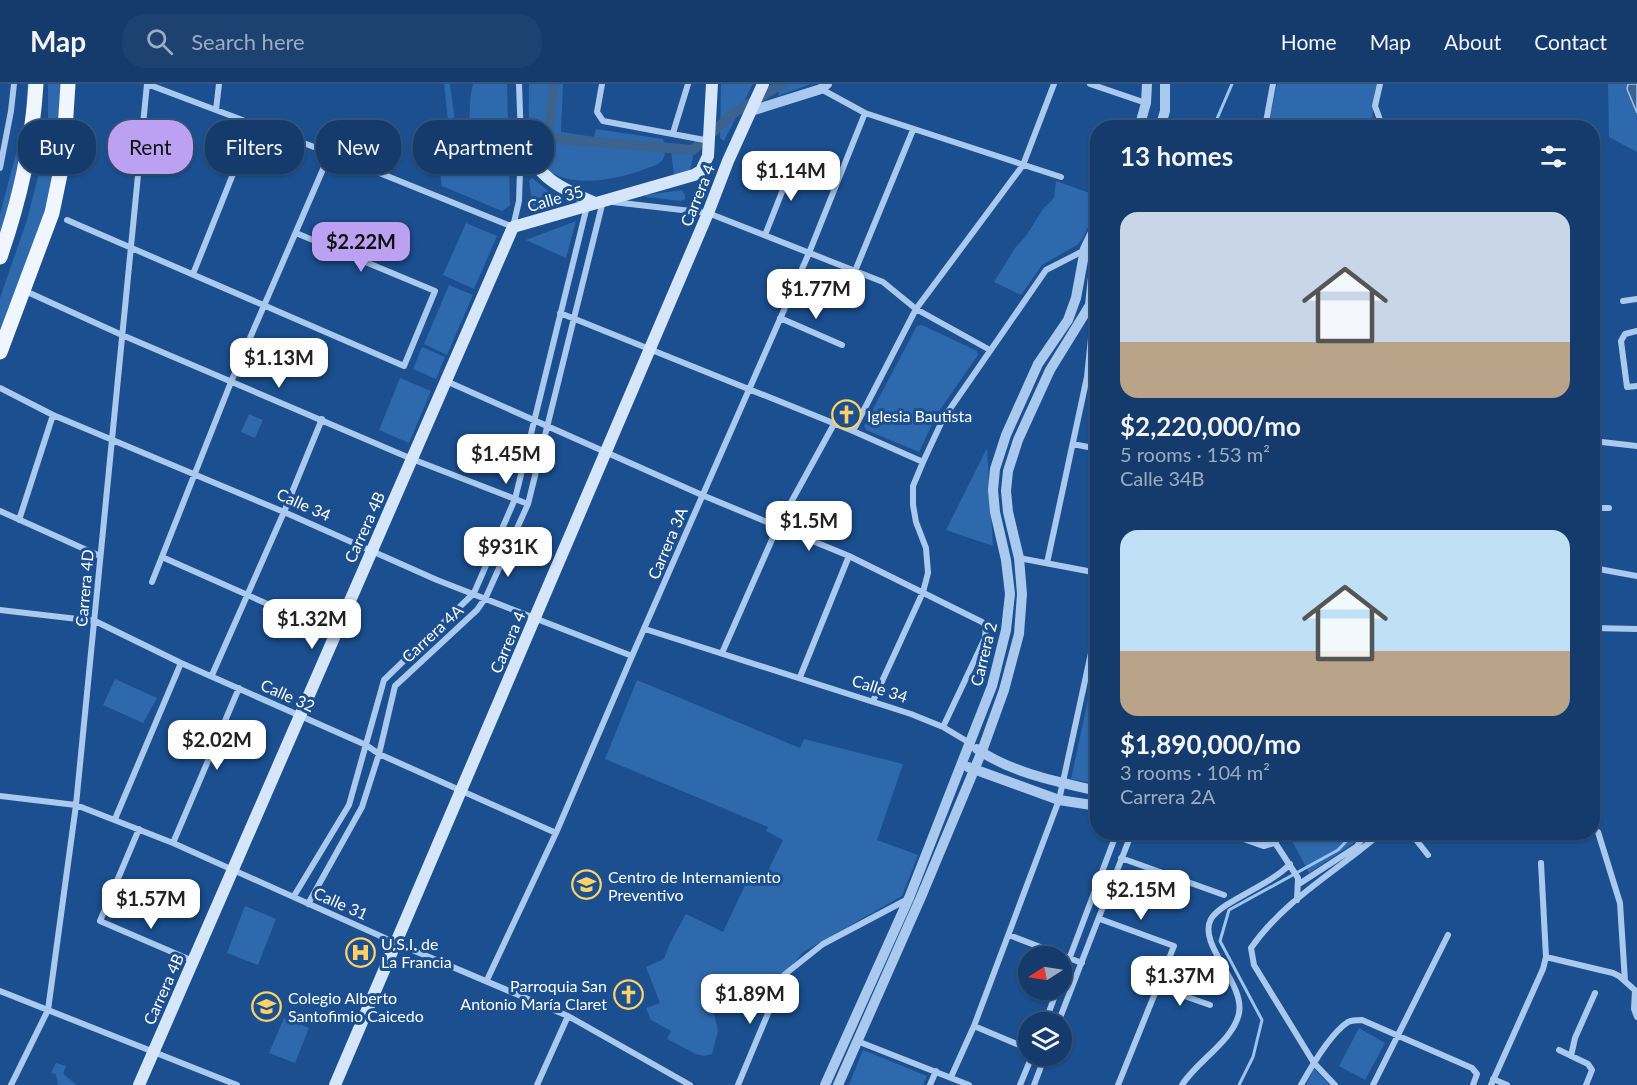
<!DOCTYPE html>
<meta charset="utf-8">
<style>
body{margin:0;font-family:Lato,sans-serif;background:#1d4271;color:#f1f3f6;height:100vh;display:flex;flex-direction:column;font-size:22px;white-space:nowrap}
*{box-sizing:border-box;margin:0}
p{font-size:20px;color:#9dadc1}
.icon{flex:none;width:33px;height:33px;fill:none;stroke:currentColor;stroke-width:2;stroke-linecap:round;stroke-linejoin:round}
.map{position:relative;flex:1;overflow:hidden}
.details{position:absolute;left:1090px;top:36px;width:510px;height:720px;display:flex;flex-direction:column;background:#143b6b;border-radius:24px;box-shadow:0 2px 4px #0004,0 0 0 2px #33557e}
.details>*{flex:none}
.banner{position:absolute;left:18px;top:36px;width:570px;height:54px;display:flex;gap:12px}
.needle{width:39px;rotate:258deg}
.controls{position:absolute;left:1018px;top:862px;display:grid;gap:12px}
.controls a{display:grid;place-items:center;width:54px;height:54px;border-radius:50%;background:#143b6b;box-shadow:0 2px 4px #0004,0 0 0 2px #33557e;font-size:30px}
.price{position:absolute;translate:-50% -51px;padding:0 14px;border-radius:12px;background:#fff;color:#222;font-size:20px;line-height:39px;filter:drop-shadow(0 2px 3px #0008)}
.price::after{content:'';position:absolute;left:50%;top:36px;width:18px;height:14px;margin-left:-9px;background:inherit;clip-path:polygon(0 0,100% 0,50% 100%)}
.price.on{background:#bca0f2;color:#111}
ul{padding:0;list-style:none}
li{display:grid;align-content:center;gap:12px;height:318px;padding:0 30px}
li span{display:grid;place-items:center;height:186px;border-radius:18px;color:#555}
li>.icon{margin-inline-start:auto}
span .icon{width:108px;height:108px;fill:#fffc;stroke-width:1}
li b{font-size:26px}
h2{display:flex;justify-content:space-between;align-items:center;height:72px;padding:0 30px;font-size:26px}
.tag{padding:0 21px;border-radius:24px;background:#143b6b;box-shadow:0 2px 4px #0004,0 0 0 2px #33557e;font-size:21px;line-height:54px}
.tag.on{background:#bca0f2;color:#111}
header{display:flex;align-items:center;gap:36px;box-sizing:border-box;height:84px;padding:0 30px;background:#143b6b;border-bottom:2px solid #33557e}
header strong{font-size:28px}
nav{display:flex;gap:33px;margin-inline-start:auto;font-size:21px}
.search{width:420px;height:54px;background:#1d4271;display:flex;align-items:center;gap:15px;box-sizing:border-box;padding:0 21px;border-radius:24px;color:#9dadc1;font-size:22px}
.map>svg:first-child{display:block}
</style>
<header>
<strong>Map</strong>
<div class="search"><svg class="icon" aria-label="search" viewBox="0 0 24 24"><circle cx="10" cy="10" r="6"/><path d="M15 15l6 6"/></svg>Search here</div>
<nav><a>Home</a><a>Map</a><a>About</a><a>Contact</a></nav>
</header>
<div class="map">
<svg width="1637" height="1001" viewBox="0 0 1637 1001">
<rect width="100%" height="100%" fill="#1b4f8f"/>
<path fill="#2e69ad" d="M27,0H32V28L0,158V130L26,32Z
M48,0H63L61,49L50,116L0,253V214L27,136L39,89L48,37Z
M444,0H450L456,45L445,48L448,36Z
M473,0H507L510,121L502,127L442,102L437,67L458,60L468,51C471,33 468,18 473,0Z
M529,0H563L561,48L594,53L596,45L663,55C665,61 666,68 664,73C661,81 652,82 645,85C617,96 560,108 540,77C526,54 529,26 529,0Z
M721,0H753L724,57L720,54Z
M781,0H811L778,12Z
M1277,0H1378L1372,33L1375,43H1271L1269,38Z
M1608,0H1637V68L1609,53Z
M670,59L680,64L691,63L693,72L690,88L674,91Z
M532,94L557,114L555,117L533,127L529,97Z
M1056,97L1098,112V121L1083,154L1077,161L1042,181L1021,211L994,198L1015,164L1026,152L1043,125L1054,114Z
M682,106L685,111V115L681,117L646,113V111Z
M576,137L566,174L526,156Z
M466,139L497,152L474,205L443,191Z
M449,201L473,211L447,271L424,260Z
M922,241L977,267L978,271L937,330L919,368L866,346L864,342L917,242Z
M422,263L445,273L436,295L413,285Z
M400,294L431,307L409,359L379,346Z
M249,330L263,336L255,354L241,348Z
M987,364L993,462L946,446Z
M1098,569V700L1071,695Z
M115,595L157,614L143,639L103,621Z
M637,596L800,664L804,655L903,680L877,756L918,771L902,812L803,868L789,886L749,916L715,903L711,916L718,947L712,970L704,972L696,970L667,955L671,947L651,936L646,924L660,919L646,883L664,875L670,859L686,830L723,848L748,795L761,801L783,756L766,747L768,743L605,675Z
M1288,749H1364L1354,759L1309,789Z
M245,822L276,835L258,881L227,869Z
M284,934L309,944L295,979L269,969Z
M1359,944L1385,959L1365,996L1339,982Z
M863,966L927,992L923,1001H849Z
M56,979L66,982L63,990L77,1001H58L56,990L51,989Z
M1314,985L1330,1001H1306Z"/>
<path fill="#3c6290" stroke="#9cc4f0" stroke-width="1.5" d="M1628,0H1637V29L1627,5Z"/>
<g fill="none" stroke-linecap="round" stroke-linejoin="round">
<path stroke="#9cc4f0" stroke-width="3" d="M1213,44L1232,0
M1239,1001L1253,973L1262,936L1220,857L1229,826L1338,766L1355,748"/>
<path stroke="#3c6290" stroke-width="10" d="M554,0L548,54L693,66L735,28L782,0"/>
<path stroke="#a9c9ee" stroke-width="6" d="M602,0L597,28L603,37L710,57
M1090,0L1146,19
M1380,0L1375,22L1383,44
M821,5L865,29L1061,93
M216,26L219,0
M1267,44L1266,38L1273,0
M673,49L688,0
M0,84L11,27L14,0
M613,118L708,129L883,198L916,225L990,266
M67,136L404,282L435,207L296,149
M765,151L795,75
M855,187L913,46
M193,190L253,40
M23,206L122,251L412,375L528,420
M1623,217L1637,215
M560,229L853,347L923,378
M780,234L842,261
M1637,247L1625,250L1621,257L1627,303L1637,302
M1087,293L1098,294
M446,297L702,411L849,472L982,538L986,542L985,554L943,643
M0,304L53,331L284,428L437,496L632,572
M853,347L916,225L1023,81L1054,0
M1593,357L1637,362
M1073,360L1098,365
M1593,424H1609
M0,427L100,472
M19,436L53,331
M162,473L335,550
M1019,474L1098,489
M1047,479L1087,293L1093,234L1090,221
M1593,484L1637,492
M152,498L231,298L330,69
M0,526L95,537L181,579L366,661L379,670L556,749
M1593,544L1637,545
M645,545L911,630L943,643L970,659
M722,569L778,442L834,340
M212,591L284,428L322,335
M800,593L849,472
M873,617L923,508L928,489L926,464L916,438L913,421V402L923,378L943,335L1046,186L1085,166
M0,712L76,721L173,759L396,859L568,932L690,1001
M115,735L181,579
M139,745L100,837L193,877
M1410,748L1428,771
M1598,748L1620,819L1625,897
M1274,757L1298,794L1297,816
M173,759L239,604
M1121,774L1224,811
M1299,800L1356,763L1368,748
M294,812L349,721L384,596L474,509L515,415L587,122
M308,820L362,723L379,670L395,602L477,526L486,513L528,420L603,117
M1100,835L1174,862L1118,1001
M1009,851L1082,879
M1546,873L1613,889L1619,892L1637,908
M1062,894L1117,748
M487,896L556,749L632,572L809,169L865,29
M1159,903L1210,921
M0,907L237,1001
M1635,907L1634,925L1637,933
M1045,939L1057,906
M1058,939L1132,748
M974,942L1029,965
M857,957L969,1001
M1559,966L1588,980L1592,986L1586,1001
M1571,972L1575,954L1595,909
M951,993L974,942L1059,716L1098,537
M1493,995L1507,1001
M11,1001L48,926L76,721L147,0L330,69L513,143L519,117L521,56L519,0
M537,1001L568,932
M738,1001L784,891L823,860L908,815
M930,1001L936,987
M1020,1001L1032,972
M1034,1001L1045,972
M1182,1001C1196,978 1234,956 1239,929C1245,899 1197,860 1211,835C1222,817 1271,801 1290,780
M1301,1001C1311,983 1331,949 1348,938C1352,936 1357,936 1362,936L1472,984L1477,990L1473,1001
M1335,1001L1314,979L1254,881L1251,864C1284,816 1339,786 1382,748
M1373,1001L1448,851
M1491,1001L1543,885L1546,873L1541,779"/>
<path stroke="#a9c9ee" stroke-width="10" d="M751,27L821,5L827,0
M1139,44L1146,19L1147,0
M1160,44L1165,27V0
M977,665C1012,689 1058,698 1098,707
M968,683L1059,716L1098,722
M1230,748L1264,760L1274,757L1269,748
M825,1001L909,814L992,602L1006,546L1010,510L1006,476L995,428L993,406L995,385L1006,351L1038,280L1068,236L1076,214L1085,165L1098,138
M838,1001L921,813L982,667L1004,606L1019,550L1022,510L1019,474L1008,428L1006,407L1008,387L1018,356L1050,286L1090,221L1095,174L1098,169"/>
<path stroke="#d6e6fa" stroke-width="12" d="M521,56C538,94 558,103 595,119
M139,1001L513,143L694,91L701,87L708,72L712,0
M335,1001L708,129L728,77L763,0"/>
<path stroke="#f0f6ff" stroke-width="15" d="M0,173C20,115 32,62 36,0
M0,268L52,129L63,76L68,0"/>
</g>
<defs>
<symbol id="church-ring" viewBox="-11 -11 22 22"><circle r="9.5" fill="#1b4f8f" stroke="#ffd166" stroke-width="1.5"/><path d="M-1.2-6h2.4v3.5h3.3v2.4h-3.3V6h-2.4V-.1h-3.3v-2.4h3.3Z" fill="#ffd166"/></symbol>
<symbol id="university-ring" viewBox="-11 -11 22 22"><circle r="9.5" fill="#1b4f8f" stroke="#ffd166" stroke-width="1.5"/><path d="M0-5L7-2L0 1L-7-2ZM-4 1L0 2.5L4 1V4Q0 6-4 4Z" fill="#ffd166"/></symbol>
<symbol id="hospital-ring" viewBox="-11 -11 22 22"><circle r="9.5" fill="#1b4f8f" stroke="#ffd166" stroke-width="1.5"/><path d="M-5-5h3v3.5h4V-5h3V5h-3V1.5h-4V5h-3Z" fill="#ffd166"/></symbol>
<symbol id="school-ring" viewBox="-11 -11 22 22"><circle r="9.5" fill="#1b4f8f" stroke="#ffd166" stroke-width="1.5"/><path d="M0-5L7-2L0 1L-7-2ZM-4 1L0 2.5L4 1V4Q0 6-4 4Z" fill="#ffd166"/></symbol>
</defs>
<g fill-rule="evenodd">
<use href="#church-ring" x="830" y="314" width="33" height="33"/>
<use href="#university-ring" x="570" y="784" width="33" height="33"/>
<use href="#hospital-ring" x="344" y="852" width="33" height="33"/>
<use href="#church-ring" x="612" y="894" width="33" height="33"/>
<use href="#school-ring" x="250" y="906" width="33" height="33"/>
</g>
<g text-anchor="middle" dominant-baseline="central" stroke-width="6" stroke-linejoin="round" paint-order="stroke">
<g font-size="16" fill="#fff" stroke="#1b4f8f">
<text transform="translate(697 111) rotate(-68)">Carrera 4</text>
<text transform="translate(555 114) rotate(-16)">Calle 35</text>
<text transform="translate(304 420) rotate(24)">Calle 34</text>
<text transform="translate(364 443) rotate(-66)">Carrera 4B</text>
<text transform="translate(667 459) rotate(-67)">Carrera 3A</text>
<text transform="translate(84 504) rotate(-85)">Carrera 4D</text>
<text transform="translate(432 549) rotate(-43)">Carrera 4A</text>
<text transform="translate(507 558) rotate(-67)">Carrera 4</text>
<text transform="translate(983 570) rotate(-76)">Carrera 2</text>
<text transform="translate(880 604) rotate(18)">Calle 34</text>
<text transform="translate(288 611) rotate(24)">Calle 32</text>
<text transform="translate(341 819) rotate(24)">Calle 31</text>
<text transform="translate(163 905) rotate(-66)">Carrera 4B</text>
</g>
<g font-size="16" fill="#fff" stroke="#1b4f8f" text-anchor="start">
<text x="867" y="331">Iglesia Bautista</text>
<text x="608" y="792">Centro de Internamiento<tspan x="608" dy="18">Preventivo</tspan></text>
<text x="381" y="859">U.S.I. de<tspan x="381" dy="18">La Francia</tspan></text>
<text x="607" y="901" text-anchor="end">Parroquia San<tspan x="607" dy="18">Antonio María Claret</tspan></text>
<text x="288" y="913">Colegio Alberto<tspan x="288" dy="18">Santofimio Caicedo</tspan></text>
</g>
</g>
</svg>
<div class="controls">
<a><svg class="needle" viewBox="-14 -14 28 28"><path d="M0-13l5 13h-10z" fill="#e53935"/><path d="M0 13l5-13h-10z" fill="#9dadc1"/></svg></a>
<a><svg class="icon" aria-label="layers" viewBox="0 0 24 24"><path d="M12 4l9 5-9 5-9-5zM3 14l9 5 9-5"/></svg></a>
</div>
<b class="price" style="left:791px;top:118px">$1.14M</b>
<b class="price on" style="left:361px;top:189px">$2.22M</b>
<b class="price" style="left:816px;top:236px">$1.77M</b>
<b class="price" style="left:279px;top:305px">$1.13M</b>
<b class="price" style="left:506px;top:401px">$1.45M</b>
<b class="price" style="left:809px;top:468px">$1.5M</b>
<b class="price" style="left:508px;top:494px">$931K</b>
<b class="price" style="left:312px;top:566px">$1.32M</b>
<b class="price" style="left:217px;top:687px">$2.02M</b>
<b class="price" style="left:1141px;top:837px">$2.15M</b>
<b class="price" style="left:151px;top:846px">$1.57M</b>
<b class="price" style="left:1180px;top:923px">$1.37M</b>
<b class="price" style="left:750px;top:941px">$1.89M</b>
<div class="banner">
<a class="tag">Buy</a>
<a class="tag on">Rent</a>
<a class="tag">Filters</a>
<a class="tag">New</a>
<a class="tag">Apartment</a>
</div>
<section class="details">
<h2>13 homes<svg class="icon" aria-label="filters" viewBox="0 0 24 24"><path d="M4 7h16M4 17h16"/><circle cx="9" cy="7" r="2"/><circle cx="15" cy="17" r="2"/></svg></h2>
<ul>
<li><span style="background:linear-gradient(#c9d6e8 70%,#b9a48a 0)"><svg class="icon" aria-label="home" viewBox="0 0 24 24"><path d="M3 11l9-7 9 7M6 9v11h12V9"/></svg></span><div><b>$2,220,000/mo</b><p>5 rooms · 153 m²</p><p>Calle 34B</p></div></li>
<li><span style="background:linear-gradient(#bfe0f5 65%,#b9a48a 0)"><svg class="icon" aria-label="home" viewBox="0 0 24 24"><path d="M3 11l9-7 9 7M6 9v11h12V9"/></svg></span><div><b>$1,890,000/mo</b><p>3 rooms · 104 m²</p><p>Carrera 2A</p></div></li>
</ul>
</section>
</div>
